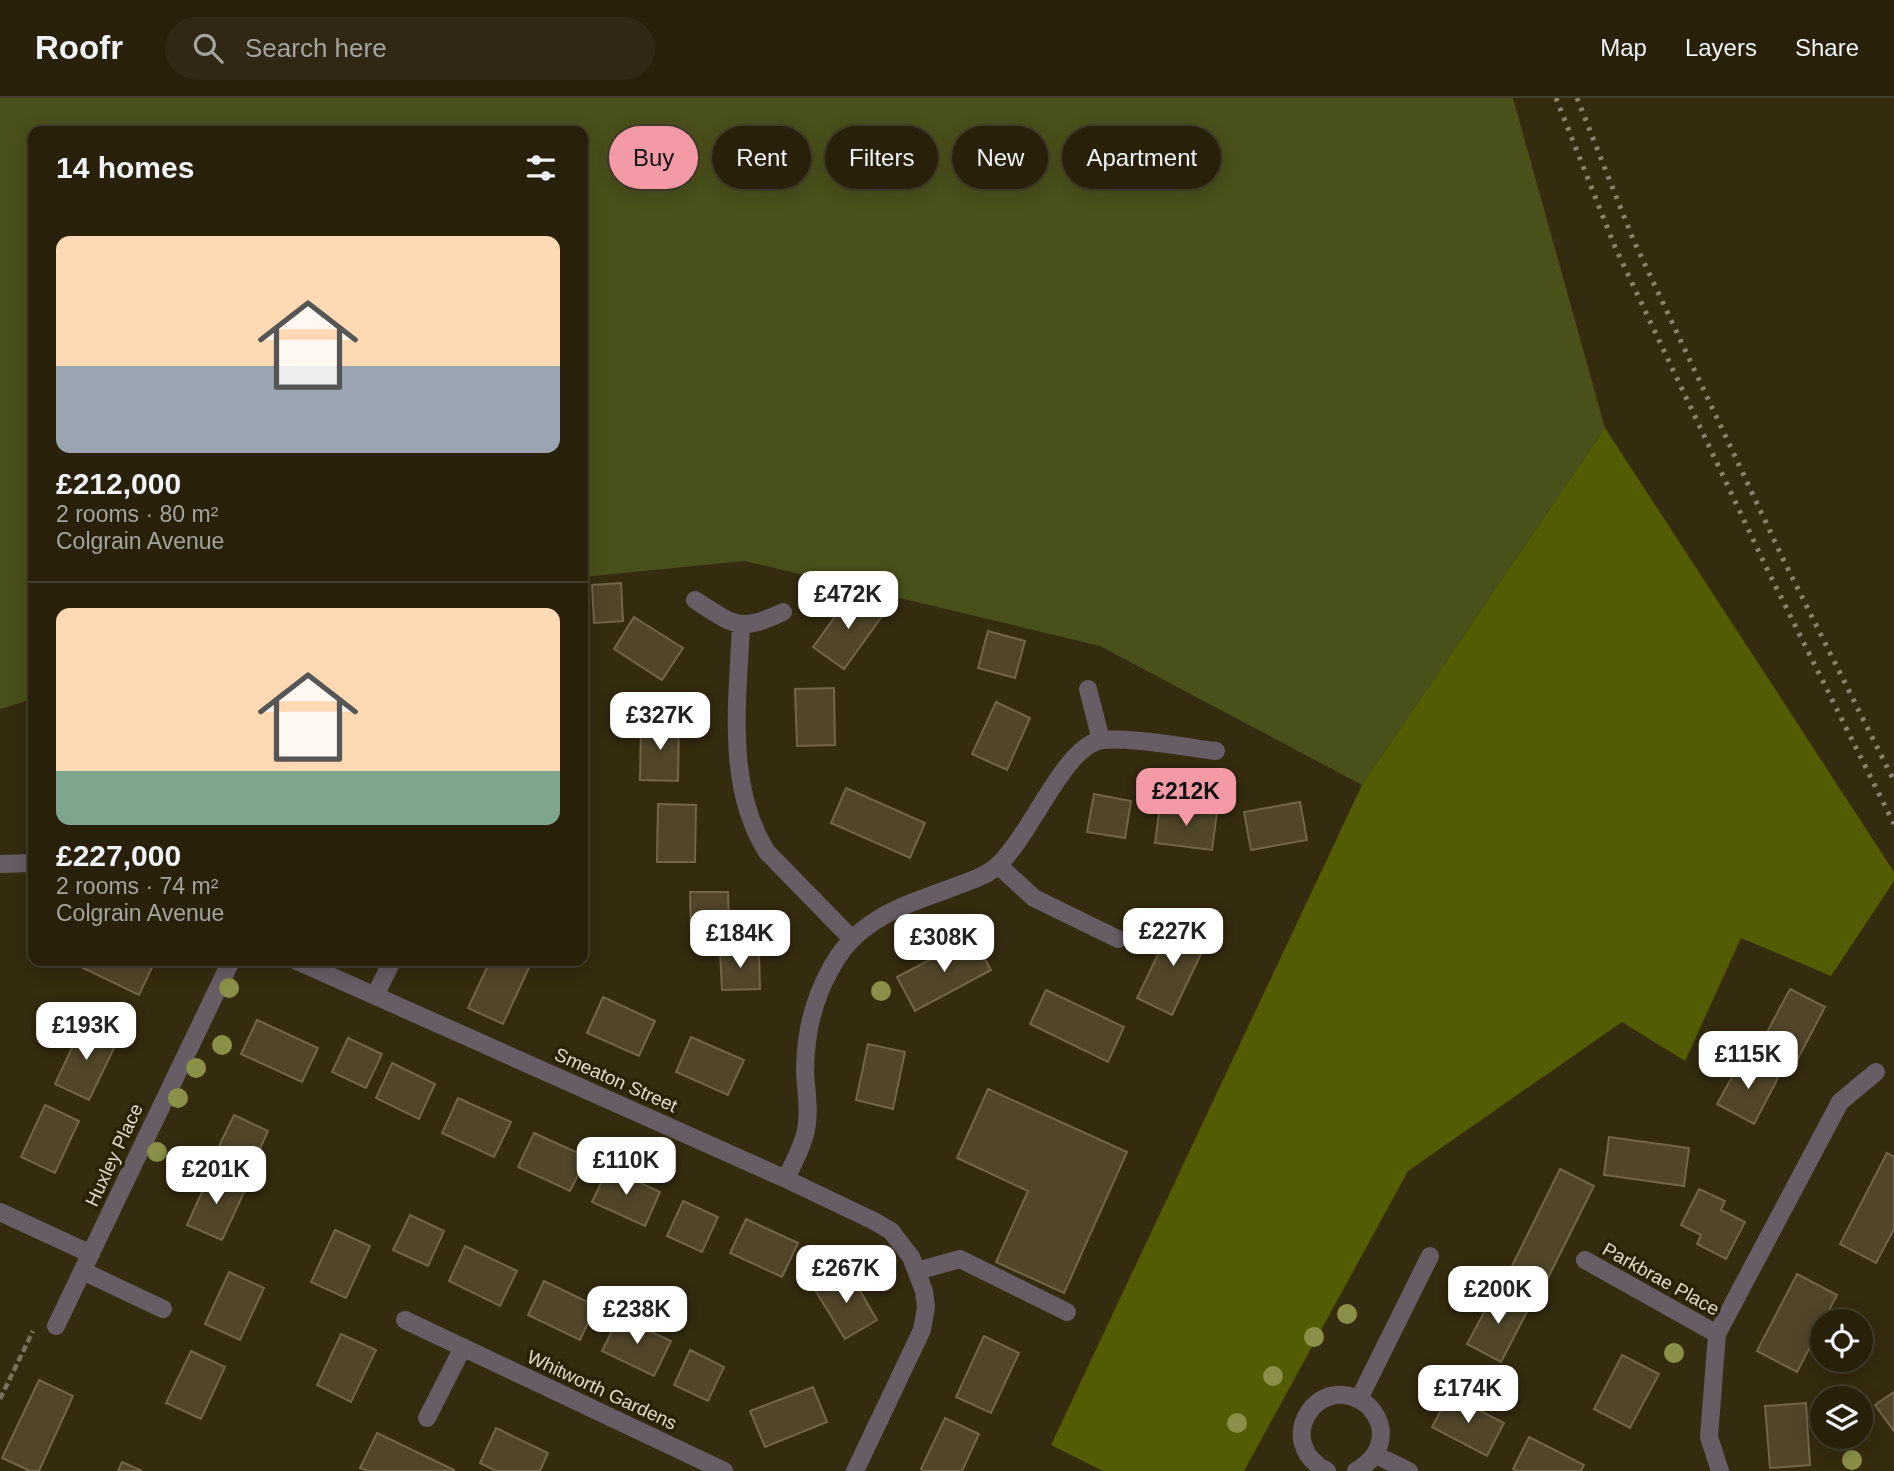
<!DOCTYPE html>
<meta charset="utf-8">
<style>
body{margin:0;font-family:Arial,sans-serif;background:#302814;color:#f1f3f6;height:100vh;display:flex;flex-direction:column;font-size:26px;white-space:nowrap}
*{box-sizing:border-box;margin:0}
p{font-size:23px;color:#a5a39d}
.icon{flex:none;width:38px;height:38px;fill:none;stroke:currentColor;stroke-width:2;stroke-linecap:round;stroke-linejoin:round}
.map{position:relative;flex:1;overflow:hidden}
.panel{position:absolute;left:28px;top:28px;width:560px;height:840px;display:flex;flex-direction:column;background:#28200b;border-radius:14px;box-shadow:0 4px 18px #0003,0 0 0 2px #443e2c}
.panel>*{flex:none}
.banner{position:absolute;left:609px;top:28px;width:665px;height:63px;display:flex;gap:14px}
.buttons{position:absolute;left:1810px;top:1211px;display:grid;gap:14px}
.buttons a{display:grid;place-items:center;width:63px;height:63px;border-radius:50%;background:#28200b;box-shadow:0 4px 18px #0003,0 0 0 2px #443e2c;font-size:35px}
.price{position:absolute;translate:-50% -60px;padding:0 16px;border-radius:14px;background:#fff;color:#222;font-size:23px;line-height:46px;filter:drop-shadow(0 2px 4px #0008)}
.price::after{content:'';position:absolute;left:50%;top:42px;width:21px;height:16px;margin-left:-10px;background:inherit;clip-path:polygon(0 0,100% 0,50% 100%)}
.price.selected{background:#f49aa7;color:#111}
ul{padding:0;list-style:none}
li{display:grid;align-content:center;gap:14px;height:371px;padding:0 28px}
li+li{border-top:2px solid #443e2c}
li span{display:grid;place-items:center;height:217px;border-radius:14px;color:#555}
li>.icon{margin-inline-start:auto}
span .icon{width:126px;height:126px;fill:#fffc;stroke-width:1}
li b{font-size:30px}
h2{display:flex;justify-content:space-between;align-items:center;height:84px;padding:0 28px;font-size:30px}
.tag{padding:0 24px;border-radius:32px;background:#28200b;box-shadow:0 4px 18px #0003,0 0 0 2px #443e2c;font-size:24px;line-height:63px}
.tag.selected{background:#f49aa7;color:#111}
header{display:flex;align-items:center;gap:42px;box-sizing:border-box;height:98px;padding:0 35px;background:#28200b;border-bottom:2px solid #443e2c}
header strong{font-size:33px}
nav{display:flex;gap:38px;margin-inline-start:auto;font-size:24px}
.search{width:490px;height:63px;background:#302814;display:flex;align-items:center;gap:18px;box-sizing:border-box;padding:0 24px;border-radius:38px;color:#a5a39d;font-size:26px}
.map>svg:first-child{display:block}
</style>
<header>
<strong>Roofr</strong>
<div class="search"><svg class="icon" aria-label="search" viewBox="0 0 24 24"><circle cx="10" cy="10" r="6"/><path d="M15 15l6 6"/></svg>Search here</div>
<nav><a>Map</a><a>Layers</a><a>Share</a></nav>
</header>
<div class="map">
<svg width="1894" height="1373" viewBox="0 0 1894 1373">
<rect width="100%" height="100%" fill="#352b0f"/>
<path fill="#4a501a" d="M0,0H1513L1605,330L1362,687L1100,548L745,463L583,479V33H33V601L0,611Z"/>
<path fill="#545c03" d="M1605,330L1894,774V783L1831,878L1741,840L1685,963L1622,924L1408,1073L1244,1373H1103L1051,1347L1362,687Z"/>
<path fill="#51462a" stroke="#726649" stroke-width="2" d="M621,485L623,523L594,525L592,487Z
M852,495L883,517L844,571L813,549Z
M634,519L683,550L662,582L614,551Z
M988,533L1025,543L1015,580L978,570Z
M834,590L835,647L797,648L795,591Z
M996,604L1030,620L1007,672L972,656Z
M641,625L679,626L678,683L640,682Z
M846,690L925,725L910,760L831,725Z
M1094,696L1131,703L1125,740L1087,734Z
M1300,704L1307,742L1251,752L1244,714Z
M658,706L696,707L695,764H657Z
M1160,707L1217,714L1212,752L1155,745Z
M690,794H728L729,832H691Z
M1174,823L1209,839L1172,917L1137,900Z
M973,839L991,872L915,913L897,879Z
M759,853L760,891L722,892L720,854Z
M81,863H155L139,897L79,868Z
M490,863H532L503,926L468,910Z
M1790,891L1825,909L1792,972L1757,953Z
M1046,892L1124,929L1108,964L1030,926Z
M603,899L655,923L639,958L587,935Z
M257,922L318,950L302,984L241,956Z
M83,926L118,942L89,1002L55,986Z
M691,939L744,962L728,997L676,974Z
M348,940L382,956L366,990L332,974Z
M868,946L905,954L893,1011L856,1002Z
M1742,961L1778,980L1754,1026L1717,1006Z
M392,965L435,986L419,1021L376,1000Z
M988,991L1127,1054L1064,1195L996,1164L1028,1093L957,1060Z
M458,1000L511,1024L494,1059L442,1035Z
M45,1007L79,1023L55,1075L21,1059Z
M234,1017L268,1033L252,1068L217,1052Z
M534,1035L587,1059L570,1093L518,1069Z
M1609,1039L1689,1050L1684,1088L1604,1077Z
M1887,1055L1894,1059V1131L1876,1165L1840,1146Z
M608,1070L660,1094L645,1128L592,1104Z
M1560,1071L1594,1088L1546,1184L1512,1168Z
M211,1074L246,1090L222,1142L187,1127Z
M1699,1091L1725,1103L1721,1112L1745,1124L1726,1161L1697,1146L1701,1137L1681,1127Z
M683,1103L718,1119L702,1154L667,1138Z
M410,1117L444,1133L428,1168L393,1152Z
M746,1121L798,1145L782,1179L730,1155Z
M335,1132L370,1148L346,1200L311,1184Z
M465,1148L517,1173L500,1208L449,1183Z
M848,1172L877,1222L845,1241L815,1192Z
M229,1174L264,1190L240,1242L205,1226Z
M1797,1176L1837,1197L1797,1274L1757,1253Z
M544,1183L596,1208L580,1242L528,1217Z
M1496,1192L1529,1210L1501,1264L1467,1246Z
M619,1219L671,1243L654,1278L602,1253Z
M341,1236L376,1252L351,1304L317,1287Z
M984,1238L1019,1255L991,1315L956,1299Z
M690,1252L724,1269L708,1303L674,1287Z
M191,1253L225,1269L201,1321L166,1305Z
M1622,1257L1659,1276L1630,1330L1594,1311Z
M39,1282L73,1298L39,1373H30L2,1360Z
M813,1289L827,1324L765,1349L750,1313Z
M1894,1294V1333L1875,1307Z
M1449,1297L1504,1325L1487,1358L1432,1329Z
M1806,1305L1810,1367L1770,1370L1765,1308Z
M945,1320L979,1336L962,1373H924L921,1371Z
M496,1330L548,1355L540,1373H496L480,1365Z
M377,1335L454,1372V1373H368L360,1370Z
M1529,1339L1584,1367L1581,1373H1517L1513,1371Z
M122,1364L142,1373H118Z"/>
<g fill="none" stroke-linecap="round" stroke-linejoin="round">
<path stroke="#7a715a" stroke-width="4.5" stroke-dasharray="7 3.5" stroke-linecap="butt" d="M0,1301L33,1233"/>
<path stroke="#685c65" stroke-width="18" d="M695,502C734,527 739,535 783,514
M741,527C738,601 725,688 767,754L851,840
M1088,591L1101,642
M0,766L33,765
M998,767L1034,800L1118,841
M297,863L786,1081L874,1123L891,1133L911,1159L924,1193L926,1209L922,1232L855,1373
M375,898L392,863
M786,1081C793,1065 803,1049 806,1032C810,1012 806,993 805,974C805,938 813,903 830,872C857,820 903,808 954,789C969,783 985,779 997,768C1028,741 1061,657 1095,644C1116,636 1190,650 1216,653
M0,1114L91,1156
M1585,1162L1717,1236
M83,1173L163,1211
M917,1173L960,1161L1067,1214
M405,1222L724,1373
M56,1228L231,863
M1359,1301L1430,1158
M427,1320L463,1249
M1376,1357L1409,1373
M1327,1373C1271,1344 1319,1271 1366,1306C1374,1312 1380,1323 1381,1334C1381,1353 1371,1364 1356,1373
M1720,1373L1709,1339L1717,1236L1840,1004L1876,974"/>
<path stroke="#8b826c" stroke-width="5" stroke-dasharray="3.5 7" stroke-linecap="butt" d="M1556,0L1615,149L1767,471L1894,726
M1577,0L1633,141L1784,463L1894,683"/>
</g>
<g fill="#8b8f48">
<circle cx="229" cy="890" r="10"/>
<circle cx="881" cy="893" r="10"/>
<circle cx="222" cy="947" r="10"/>
<circle cx="196" cy="970" r="10"/>
<circle cx="178" cy="1000" r="10"/>
<circle cx="157" cy="1054" r="10"/>
<circle cx="1347" cy="1216" r="10"/>
<circle cx="1314" cy="1239" r="10"/>
<circle cx="1674" cy="1255" r="10"/>
<circle cx="1273" cy="1278" r="10"/>
<circle cx="1237" cy="1325" r="10"/>
<circle cx="1852" cy="1362" r="10"/>
</g>
<g text-anchor="middle" dominant-baseline="central" stroke-width="7" stroke-linejoin="round" paint-order="stroke">
<g font-size="19" fill="#e0d9c9" stroke="#2b2105">
<text transform="translate(616 982) rotate(24)">Smeaton Street</text>
<text transform="translate(114 1057) rotate(-65)">Huxley Place</text>
<text transform="translate(1661 1181) rotate(29)">Parkbrae Place</text>
<text transform="translate(602 1292) rotate(25)">Whitworth Gardens</text>
</g>
</g>
</svg>
<div class="buttons">
<a><svg class="icon" aria-label="locate" viewBox="0 0 24 24"><circle cx="12" cy="12" r="6"/><path d="M12 2v4M12 18v4M2 12h4M18 12h4"/></svg></a>
<a><svg class="icon" aria-label="layers" viewBox="0 0 24 24"><path d="M12 4l9 5-9 5-9-5zM3 14l9 5 9-5"/></svg></a>
</div>
<b class="price" style="left:848px;top:533px">£472K</b>
<b class="price" style="left:660px;top:654px">£327K</b>
<b class="price selected" style="left:1186px;top:730px">£212K</b>
<b class="price" style="left:1173px;top:870px">£227K</b>
<b class="price" style="left:740px;top:872px">£184K</b>
<b class="price" style="left:944px;top:876px">£308K</b>
<b class="price" style="left:86px;top:964px">£193K</b>
<b class="price" style="left:1748px;top:993px">£115K</b>
<b class="price" style="left:626px;top:1099px">£110K</b>
<b class="price" style="left:216px;top:1108px">£201K</b>
<b class="price" style="left:846px;top:1207px">£267K</b>
<b class="price" style="left:1498px;top:1228px">£200K</b>
<b class="price" style="left:637px;top:1248px">£238K</b>
<b class="price" style="left:1468px;top:1327px">£174K</b>
<div class="banner">
<a class="tag selected">Buy</a>
<a class="tag">Rent</a>
<a class="tag">Filters</a>
<a class="tag">New</a>
<a class="tag">Apartment</a>
</div>
<section class="panel">
<h2>14 homes<svg class="icon" aria-label="filters" viewBox="0 0 24 24"><path d="M4 7h16M4 17h16"/><circle cx="9" cy="7" r="2"/><circle cx="15" cy="17" r="2"/></svg></h2>
<ul>
<li><span style="background:linear-gradient(#ffd9b3 60%,#9aa5b1 0)"><svg class="icon" aria-label="home" viewBox="0 0 24 24"><path d="M3 11l9-7 9 7M6 9v11h12V9"/></svg></span><div><b>£212,000</b><p>2 rooms · 80 m²</p><p>Colgrain Avenue</p></div></li>
<li><span style="background:linear-gradient(#ffd9b3 75%,#7fa58c 0)"><svg class="icon" aria-label="home" viewBox="0 0 24 24"><path d="M3 11l9-7 9 7M6 9v11h12V9"/></svg></span><div><b>£227,000</b><p>2 rooms · 74 m²</p><p>Colgrain Avenue</p></div></li>
</ul>
</section>
</div>
